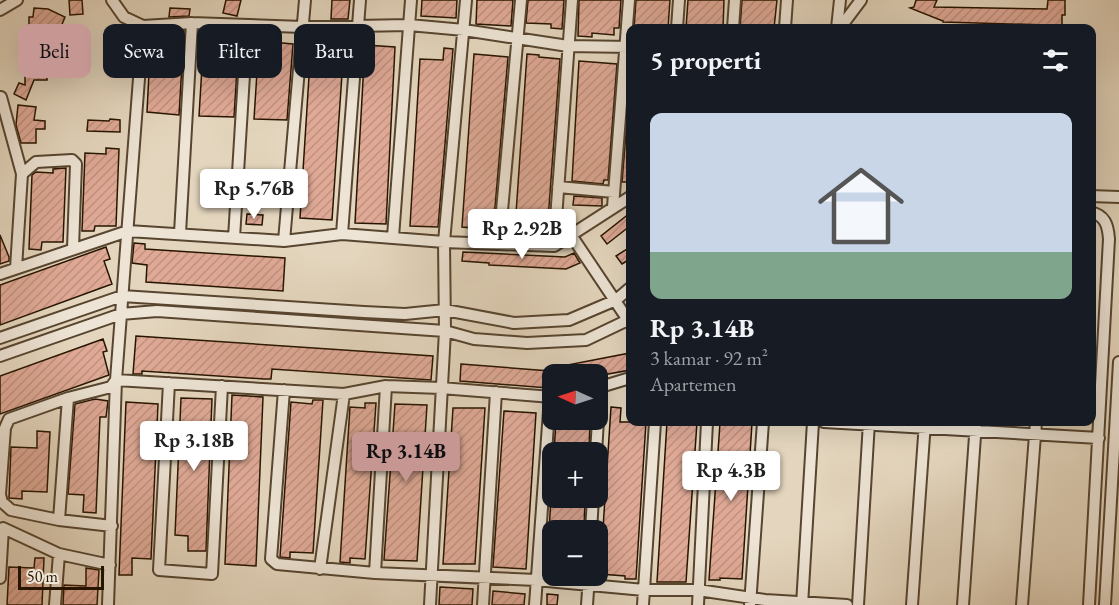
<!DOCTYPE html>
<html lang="id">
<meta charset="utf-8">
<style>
body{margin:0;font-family:"EB Garamond",serif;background:#20242c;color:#f1f3f6;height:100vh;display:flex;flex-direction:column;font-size:22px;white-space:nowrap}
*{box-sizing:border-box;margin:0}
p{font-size:20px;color:#9ea1a6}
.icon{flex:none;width:33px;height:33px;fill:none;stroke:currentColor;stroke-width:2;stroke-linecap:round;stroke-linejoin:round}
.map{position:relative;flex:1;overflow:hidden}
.sheet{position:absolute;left:626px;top:24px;width:470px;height:402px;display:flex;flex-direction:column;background:#171b24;border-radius:12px;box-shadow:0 6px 24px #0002}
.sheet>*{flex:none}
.top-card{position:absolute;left:18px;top:24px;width:518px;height:54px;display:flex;gap:12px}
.needle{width:39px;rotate:273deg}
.controls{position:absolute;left:542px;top:364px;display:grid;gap:12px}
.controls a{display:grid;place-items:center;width:66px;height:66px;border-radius:12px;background:#171b24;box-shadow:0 6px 24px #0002;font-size:30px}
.scale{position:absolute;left:18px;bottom:15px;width:86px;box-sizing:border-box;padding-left:6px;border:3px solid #281500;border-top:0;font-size:16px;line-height:21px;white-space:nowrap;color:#281500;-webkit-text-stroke:4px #ede4d5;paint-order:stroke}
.price{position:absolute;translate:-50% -51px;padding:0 14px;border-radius:6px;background:#fff;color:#222;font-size:20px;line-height:39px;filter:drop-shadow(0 2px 3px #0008)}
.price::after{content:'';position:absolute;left:50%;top:36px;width:18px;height:14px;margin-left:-9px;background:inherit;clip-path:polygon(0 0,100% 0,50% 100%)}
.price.on{background:#c59692;color:#111}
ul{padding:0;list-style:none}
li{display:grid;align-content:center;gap:12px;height:318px;padding:0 24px}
li span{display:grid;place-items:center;height:186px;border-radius:12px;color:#555}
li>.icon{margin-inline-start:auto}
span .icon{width:108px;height:108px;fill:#fffc;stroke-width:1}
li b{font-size:26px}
h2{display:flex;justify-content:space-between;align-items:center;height:72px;padding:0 24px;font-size:26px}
.tag{padding:0 21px;border-radius:12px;background:#171b24;box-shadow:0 6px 24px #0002;font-size:21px;line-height:54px}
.tag.on{background:#c59692;color:#111}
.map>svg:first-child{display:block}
</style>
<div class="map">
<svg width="1119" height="605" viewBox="0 0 1119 605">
<defs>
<pattern id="building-hatch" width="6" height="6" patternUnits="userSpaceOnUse" patternTransform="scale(1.5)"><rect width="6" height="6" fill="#dfa996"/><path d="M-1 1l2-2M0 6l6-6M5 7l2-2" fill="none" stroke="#bf9180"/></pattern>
</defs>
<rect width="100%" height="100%" fill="#e4d6be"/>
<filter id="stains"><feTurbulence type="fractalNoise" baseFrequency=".00333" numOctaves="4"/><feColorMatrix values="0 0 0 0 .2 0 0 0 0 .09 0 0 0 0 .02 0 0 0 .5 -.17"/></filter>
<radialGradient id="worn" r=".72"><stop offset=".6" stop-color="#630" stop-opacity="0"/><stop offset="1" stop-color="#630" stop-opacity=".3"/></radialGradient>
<path fill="url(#building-hatch)" stroke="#281500" stroke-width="1.5" d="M69,0H82L83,14L70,15Z
M226,0H241L237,16L223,13Z
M332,0H350L348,19H331Z
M422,0H457L456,18L421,16Z
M477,0H513L511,26L476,24Z
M528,0H564L562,29L551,28V24L526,23Z
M579,0H621L619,28H614V35L592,33V37L578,36Z
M636,0H670L668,28H634Z
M688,0H724L723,28H686Z
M742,0H777L774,28H740Z
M916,0H937L934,7L1047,9L1048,0H1065V15H1062V28H1047V25L943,22V21L910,8L914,7Z
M34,8L48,9L65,17L60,29L53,26H29V17H33Z
M170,8L190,9L189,16L169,17Z
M184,31L179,115L147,112L151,33Z
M204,34L239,37L234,117L199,116Z
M259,41L293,44L287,120L254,119Z
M311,45H344L332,220L300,218Z
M365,45L395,47L386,224L355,223Z
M444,48L453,49L438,227L410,226L420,59L443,60Z
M474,54L508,57L493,230L462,227Z
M527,54L539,55V57L560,59L547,233L536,232V229L515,228Z
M25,59L47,60V80H34L26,100L14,94L19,83L25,85Z
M579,61L617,64L608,180H604L603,184L572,181Z
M630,84V182H622Z
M18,105L36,107L34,120L45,121V129H36V143H21L16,125Z
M110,119L120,120V132L87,131L88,120L109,121Z
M106,148L119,149L116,226H95L94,231H82L85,153L106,154Z
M66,168L63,242H42L41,250L29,249L32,175L36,172L53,173V169Z
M574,196L602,198V206L573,205Z
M630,213V226L607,244L601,236Z
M247,214L263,215L262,225L246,224Z
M0,235L9,257V261L0,264Z
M134,243L145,244V249L285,258L283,291L146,282L147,265L132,263Z
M106,247L110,259L104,261L112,284L0,325V285Z
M630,247V259L622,264L616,256Z
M463,252L565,257L574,253L580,263L566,269L489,265V263L462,261Z
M136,336L433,356L431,380L272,369L271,379H264L142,371V374H133Z
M103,339L107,351L103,352L109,375L0,414V376Z
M630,353V370L597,376L559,375L557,367Z
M461,364L550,371L548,388L460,381Z
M232,395L263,397L256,566L225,564Z
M181,398L212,399L206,551H188V536L175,535Z
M95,399L108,401L106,417H100L96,513L83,512L84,495L68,494L75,404Z
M313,400H323L313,553L290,552V558L280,557L291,402L312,404Z
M126,402L158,404L151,559L132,558V575H119Z
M365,403H376L365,559L350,558V563L340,562L350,407L365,408Z
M395,404L427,405L417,561L384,560Z
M611,407L621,408L620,422H646L636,579H625V576L600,574Z
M453,408H485L475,564H443Z
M504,411L536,413L526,569L493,567Z
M556,420H590L589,453H554Z
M667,422H697L686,582H657Z
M742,422L752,423L742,579L720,578V580H709L720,423L741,425Z
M37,431L50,432L47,492L22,491V499L9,498L11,447L37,448Z
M551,498H585L584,531H549Z
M35,558H44L42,605H7L9,567L34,568Z
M86,568L99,570L97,605H63L64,585L86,586Z
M440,587L473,589L472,605H439Z
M493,591L525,594L524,605H492Z
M547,594L558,595L557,605H547Z"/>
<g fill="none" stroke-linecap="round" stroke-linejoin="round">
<defs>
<path id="street" d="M112,0L124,17L143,26L192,23L303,27L409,25L464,30L568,46L630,47
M0,10L17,0
M677,28L679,0
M733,28L735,0
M785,28L787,0
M837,28L840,0
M840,28L861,0
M1,97L22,174
M558,187L614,192
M1090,196L1119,197
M613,207L629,0
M180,233L192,23
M342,234L360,0
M571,235L630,323
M393,237L411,0
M234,238L247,26
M284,241L305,0
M499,244L521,0
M554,246L572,0
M16,268L22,174L36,162L72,160L76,164L73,248
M0,274L128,231L284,241L342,234L444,242L554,246L630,197
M0,338L122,296L364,312L405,314L445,310L514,323L569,320L616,300L630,288
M0,356L121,314L157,311L445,331L474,339L527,343L586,340L630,319
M169,383L159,570L212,574L222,386
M597,388L630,378
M284,390L271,559L277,564L375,573L536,580L644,590H698L765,600L847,605
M824,422L1099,438
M596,453L600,387
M0,494L5,428L9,419L68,398L111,387L116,380L344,394L386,386L441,388L552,397
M0,495L2,502L11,510L59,520L112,526
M59,520L68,398
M591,531L593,498
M320,569L344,394
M375,573L386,386
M0,578L3,528L59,554L110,565
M55,605L59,554
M108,605L116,380L143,26
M430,605L445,331L444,242L466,0
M483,605L496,392
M535,605L550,397
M587,605L589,576
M643,605L655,422
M698,605L707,422
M750,605L763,422
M802,605L813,422
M858,605L869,422
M912,605L925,422
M963,605L976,422
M1022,605L1036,422
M1089,605L1109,239C1108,225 1105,215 1090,212
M1105,605L1119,362"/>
</defs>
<use href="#street" stroke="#574530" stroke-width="14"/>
<use href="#street" stroke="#ede4d5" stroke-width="10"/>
</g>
<rect width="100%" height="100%" filter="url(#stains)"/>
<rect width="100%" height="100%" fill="url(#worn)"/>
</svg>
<div class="controls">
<a><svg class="needle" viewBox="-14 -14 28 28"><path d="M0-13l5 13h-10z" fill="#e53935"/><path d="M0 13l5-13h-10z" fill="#9ea1a6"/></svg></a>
<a>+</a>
<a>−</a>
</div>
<div class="scale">50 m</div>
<b class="price" style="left:254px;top:220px">Rp 5.76B</b>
<b class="price" style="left:522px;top:260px">Rp 2.92B</b>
<b class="price" style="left:194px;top:472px">Rp 3.18B</b>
<b class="price on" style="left:406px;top:483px">Rp 3.14B</b>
<b class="price" style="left:731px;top:502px">Rp 4.3B</b>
<div class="top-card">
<a class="tag on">Beli</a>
<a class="tag">Sewa</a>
<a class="tag">Filter</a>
<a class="tag">Baru</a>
</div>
<section class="sheet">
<h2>5 properti<svg class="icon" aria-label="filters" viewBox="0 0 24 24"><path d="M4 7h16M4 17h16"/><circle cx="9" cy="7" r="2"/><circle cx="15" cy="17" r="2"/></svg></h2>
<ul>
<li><span style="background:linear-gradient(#c9d6e8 75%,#7fa58c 0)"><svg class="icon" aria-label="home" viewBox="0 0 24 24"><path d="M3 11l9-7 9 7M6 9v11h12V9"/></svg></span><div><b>Rp 3.14B</b><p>3 kamar · 92 m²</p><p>Apartemen</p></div></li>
</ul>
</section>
</div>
